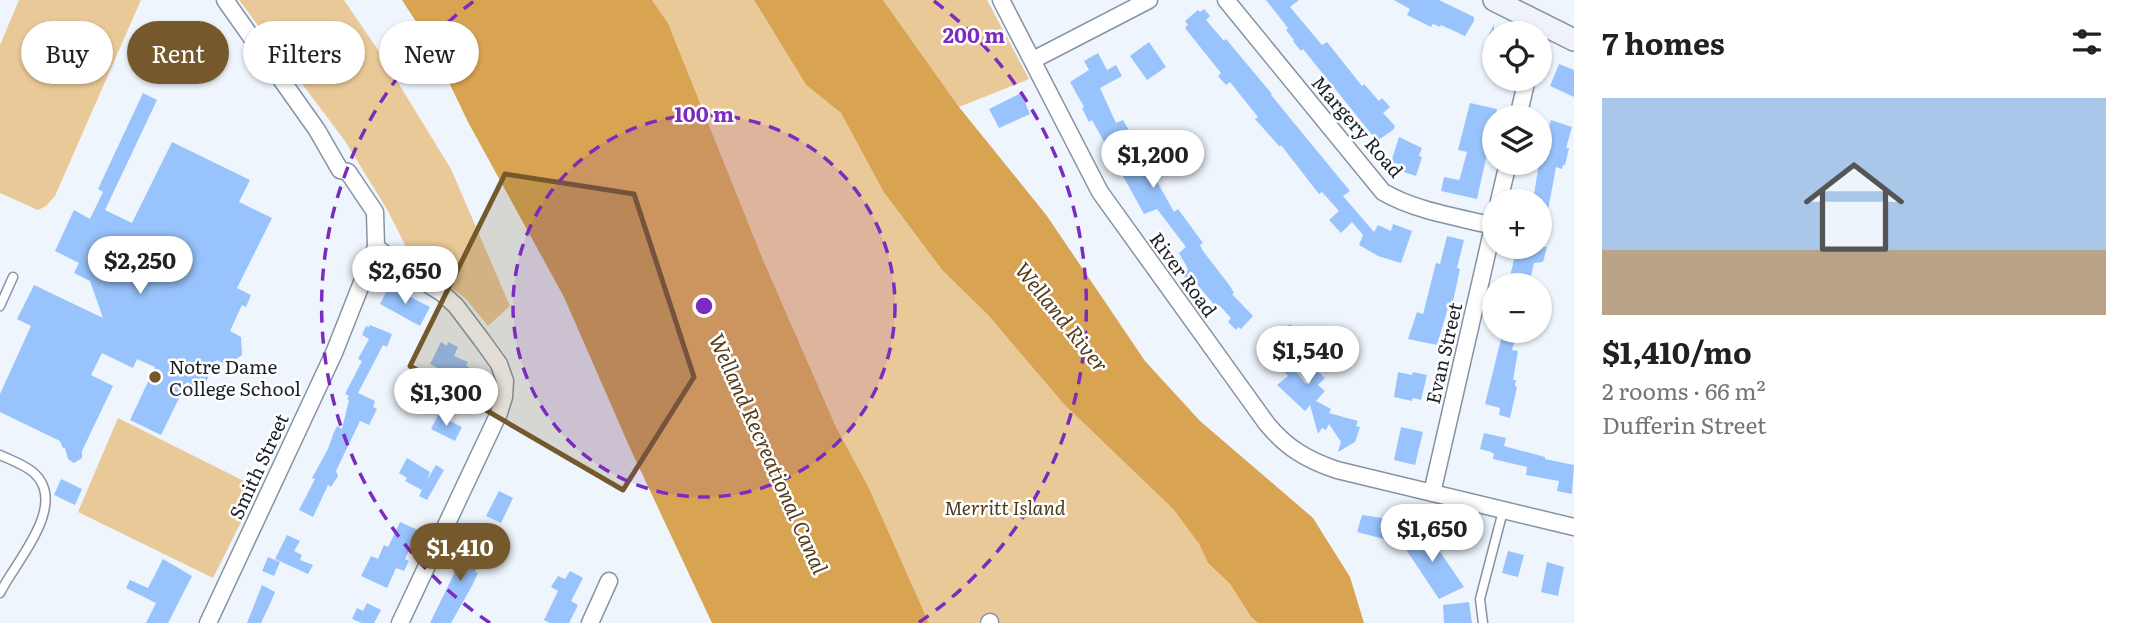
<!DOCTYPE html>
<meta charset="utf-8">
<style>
body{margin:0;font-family:Literata,serif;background:#f2f2f2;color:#202124;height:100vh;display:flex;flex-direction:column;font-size:26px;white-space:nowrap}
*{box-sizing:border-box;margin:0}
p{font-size:23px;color:#757577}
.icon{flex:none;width:38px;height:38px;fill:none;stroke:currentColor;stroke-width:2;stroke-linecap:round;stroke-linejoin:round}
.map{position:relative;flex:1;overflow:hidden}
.drawer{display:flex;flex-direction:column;background:#fff;width:560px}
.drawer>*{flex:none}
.top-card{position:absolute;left:21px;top:21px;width:665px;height:63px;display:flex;gap:14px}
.fabs{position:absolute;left:1482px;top:21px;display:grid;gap:14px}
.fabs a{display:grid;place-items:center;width:70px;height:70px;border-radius:50%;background:#fff;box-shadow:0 2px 5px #0004;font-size:35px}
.price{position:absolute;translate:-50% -60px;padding:0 16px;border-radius:24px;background:#fff;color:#222;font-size:23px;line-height:46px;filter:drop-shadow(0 2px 4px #0008)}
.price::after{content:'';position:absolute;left:50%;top:42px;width:21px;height:16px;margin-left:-10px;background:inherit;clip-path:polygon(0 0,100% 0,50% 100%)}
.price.selected{background:#75592c;color:#fff}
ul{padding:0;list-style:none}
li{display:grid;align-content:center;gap:14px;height:371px;padding:0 28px}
li span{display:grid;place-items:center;height:217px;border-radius:0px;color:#555}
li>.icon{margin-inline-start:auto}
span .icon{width:126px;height:126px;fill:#fffc;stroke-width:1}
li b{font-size:30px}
h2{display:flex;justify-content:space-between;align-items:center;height:84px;padding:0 28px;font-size:30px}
.chip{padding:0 24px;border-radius:32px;background:#fff;box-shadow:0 2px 5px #0004;font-size:24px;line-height:63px}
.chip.selected{background:#75592c;color:#fff}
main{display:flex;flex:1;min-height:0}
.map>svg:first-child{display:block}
</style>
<main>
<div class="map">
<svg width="1574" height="623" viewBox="0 0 1574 623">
<rect width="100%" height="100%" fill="#eff5fd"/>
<path fill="#eac998" d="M19,0H141L55,196L46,206L38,210L0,193V45Z
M239,0H344L378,50L451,169L510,306L488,326L466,299L416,261L407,249L388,211L345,141Z
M652,0H754L806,85L841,113L883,191L942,270L989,316L1085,424L1174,510L1199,544L1208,563L1230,584L1251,617L1258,623H929L869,488L836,427L764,262L668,23Z
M883,0H987L1029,79L959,107Z
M118,418L258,488L213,578L78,512Z"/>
<path fill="#d8a452" d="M402,0H652L668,23L764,262L836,427L869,488L929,623H712L630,448L564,297L468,122L431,45Z
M754,0H883L959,107L1047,216L1145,361L1200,421L1313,518L1350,577L1364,623H1258L1251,617L1230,584L1208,563L1199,544L1174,510L1064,404L989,316L942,270L883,191L841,113L806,85Z"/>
<path fill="#98c3fc" d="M1266,0H1299L1290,7L1322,45L1327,42L1362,86L1364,84L1379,101L1382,98L1390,107L1383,113L1395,126L1393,130L1377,141L1303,49L1301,51L1293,41L1294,40L1286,30L1288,28Z
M1394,0H1439L1474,17V21L1465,36L1441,25L1440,27L1433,24L1431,27L1407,15L1410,9Z
M1204,9L1210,16L1206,20L1224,41L1226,39L1261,81L1272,94L1271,95L1350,191L1343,196L1374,232L1378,225L1391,231L1393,224L1412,231L1401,263L1378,256L1359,245L1363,235L1352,222L1341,233L1329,220L1339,211L1322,192L1319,194L1281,145L1280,147L1255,119L1258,117L1230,82L1226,85L1218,76L1221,73L1185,28L1188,25L1185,21L1198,10L1200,12Z
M1494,24V55L1482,49Z
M166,34L180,41L162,77L149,71Z
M1149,42L1166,67L1147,80L1130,56Z
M1098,53L1107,70L1116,65L1122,76L1100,88L1116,123L1123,120L1131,134L1123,137L1134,157L1138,155L1151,180L1155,178L1174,212L1178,209L1203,243L1200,245L1203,251L1230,286L1234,293L1232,294L1253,316L1241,329L1238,327L1236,330L1228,322L1231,318L1219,305L1216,307L1196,283L1192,286L1183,275L1188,269L1179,253L1186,247L1157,209L1144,214L1092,120L1089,122L1082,108L1084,107L1070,82L1089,70L1084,61Z
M1559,64L1574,70V97L1550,86Z
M143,93L157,100L105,210L132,223L172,142L250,180L239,202L272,218L237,288L251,295L246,307L242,305L230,331L241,337L242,355L227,365L217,360L202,390L187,382L161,435L130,420L155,367L137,359L133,368L102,353L91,375L113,386L82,451V458L74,463L68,459L65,448H63L60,441L0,412V394L31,326L17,319L34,285L103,318L90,281L74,273L79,263L55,251L74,210L90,219L103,192L98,189Z
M1021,93L1030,114L999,128L989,109Z
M1470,103L1497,109L1477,199L1441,191L1444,177L1459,180L1460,178L1467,152L1458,150Z
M1551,120L1572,127L1566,148H1569L1565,165H1563L1562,169L1556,167L1544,232L1540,231V201H1533L1544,131L1545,126L1549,127Z
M1399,137L1422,148L1419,156L1422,157L1416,176L1404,172L1405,166L1391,162Z
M1447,236L1464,240L1457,268L1460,269L1452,306L1448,308L1437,345L1408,339L1417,312L1423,314L1436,263L1440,264Z
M1517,247H1547L1543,262L1534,263L1529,285H1508Z
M389,286L430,307L420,326L380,304Z
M1290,324L1294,329L1298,325L1310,340L1288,361L1306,384L1317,371L1325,378L1318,385L1325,391L1316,401L1331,409L1329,413L1358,421L1356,426L1360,427L1355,442L1338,452L1341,442L1329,424L1326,430L1322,428L1318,434L1310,405L1305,411L1277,385L1288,376L1266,351L1270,348L1266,344Z
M370,325L392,334L387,347L383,345L358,393L375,401L373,407L377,409L369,425L360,421L336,471L338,476L331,487L328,485L313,517L299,510L315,479L312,478L328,449L334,432L337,426L342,429L349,400L347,399L349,396L345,394L362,361L358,359L369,339L362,335L366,326L369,327Z
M1503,331H1517L1512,350L1518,351L1513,380H1516L1515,386L1517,387L1510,418L1499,415L1500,408L1485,404Z
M441,342L447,346L448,342L458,347L454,356L468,362L466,366L472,369L470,374L486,381L484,387L489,390L479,410L463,402L468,393L447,382L450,374L430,364Z
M1398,372L1412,375L1413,372L1427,375L1421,400L1413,398L1412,401L1394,397Z
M438,415L462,427L455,441L431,429Z
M1401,427L1423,432L1415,465L1394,460Z
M1484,433L1506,438L1504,446L1545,457V459L1574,465L1572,494L1557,491L1559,481L1526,475L1527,467L1493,459L1494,454L1491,452L1480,449Z
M407,458L430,472L427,480L436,465L444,470L427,500L419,496L422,490L405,481L407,478L399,473Z
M61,479L82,489L75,505L54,495Z
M499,491L513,498L501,523L486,516Z
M1362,515L1389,519L1384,539L1357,532Z
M400,522L418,530L405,559L409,561L404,571L396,568L387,588L361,576L371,556L378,559L384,545L388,547Z
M1423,527L1464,587L1439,599L1401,542Z
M287,535L300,541L294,551L302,555L300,560L313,565L308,574L275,559Z
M472,537L488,546L475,572L478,573L472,586L451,623H430Z
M1508,551L1524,555L1518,577L1502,573Z
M268,557L280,562L274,576L262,571Z
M163,559L192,576L168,623H146L156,603L126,588L130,580L148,588Z
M1547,562L1564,567L1558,596L1541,592Z
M570,571L583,578L571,601L578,605L569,623H550L544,620L558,591L551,587L558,576L565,579Z
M262,585L275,592L270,604L261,623H247Z
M1469,602L1472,623H1444L1443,605Z
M367,603L381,610L374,623H362L352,619L357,608L363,611Z"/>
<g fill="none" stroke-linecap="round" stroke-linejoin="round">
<defs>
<path id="lane" d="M0,306L13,277
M0,455C11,460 25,465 34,473C69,505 15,562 0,593
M1483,623L1480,599L1503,511"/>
<path id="street" d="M1001,0L1100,192L1267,424C1287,448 1307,460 1337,470L1574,527
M1226,0L1383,192C1416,211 1457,217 1494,226
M1033,60L1149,0
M1518,117L1527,79
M1499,201L1508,163
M376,247L407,271L442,293L456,306L481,339L499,364L505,381L504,397L499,413L400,623
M1432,493L1494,223
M208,623L334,353L376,247L375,212L348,172L340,170L317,130L225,0
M590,623L609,581
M989,623L990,622"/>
<path id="secondary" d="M1494,0L1574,40"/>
</defs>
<use href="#lane" stroke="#8593a5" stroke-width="11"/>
<use href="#street" stroke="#8593a5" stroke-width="19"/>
<use href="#secondary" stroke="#8593a5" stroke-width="24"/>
<use href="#lane" stroke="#fff" stroke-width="8"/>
<use href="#street" stroke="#fff" stroke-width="16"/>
<use href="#secondary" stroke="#eff3f9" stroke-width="21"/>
</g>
<path fill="#75592c" fill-opacity="0.2" stroke="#75592c" stroke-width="5" stroke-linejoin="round" d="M505,174L634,194L694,377L623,490L410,366Z"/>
<circle cx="704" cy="306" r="191" fill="#7b2cbf" fill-opacity=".12"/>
<g fill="none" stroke="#7b2cbf" stroke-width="3.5" stroke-dasharray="12 9">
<circle cx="704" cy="306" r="191"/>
<path d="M490 623A382 382 0 0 1 474 1M934 1A382 382 0 0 1 918 623"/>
</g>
<circle fill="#75592c" stroke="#fff" stroke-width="2.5" cx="155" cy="377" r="7"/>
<g text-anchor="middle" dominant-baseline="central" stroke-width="5" stroke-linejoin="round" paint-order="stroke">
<g font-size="19" fill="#1d2229" stroke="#fff">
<text transform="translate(1358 126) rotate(49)">Margery Road</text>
<text transform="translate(1184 274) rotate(54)">River Road</text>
<text transform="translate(1443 353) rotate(-77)">Evan Street</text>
<text transform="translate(258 466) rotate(-65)">Smith Street</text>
</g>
<g font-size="19" fill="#1d2229" stroke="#fff" text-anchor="start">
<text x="169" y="366">Notre Dame<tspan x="169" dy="22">College School</tspan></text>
</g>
<g font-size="19" font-style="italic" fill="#4f3916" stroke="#fff">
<text x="1005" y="507">Merritt Island</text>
</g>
<g font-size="21" font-style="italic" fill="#533d1a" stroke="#fff">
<text transform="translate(1063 316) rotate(51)">Welland River</text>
<text transform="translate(770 453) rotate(66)">Welland Recreational Canal</text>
</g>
</g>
<circle cx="704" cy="306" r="10" fill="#7b2cbf" stroke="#fff" stroke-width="3.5"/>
<g font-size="21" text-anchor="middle" font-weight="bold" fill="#7b2cbf" stroke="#fff" stroke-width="5" stroke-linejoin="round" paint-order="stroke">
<text x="974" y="43">200 m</text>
<text x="704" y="122">100 m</text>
</g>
</svg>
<div class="fabs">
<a><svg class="icon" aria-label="locate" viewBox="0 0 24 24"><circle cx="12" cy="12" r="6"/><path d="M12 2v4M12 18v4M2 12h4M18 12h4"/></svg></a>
<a><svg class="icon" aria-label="layers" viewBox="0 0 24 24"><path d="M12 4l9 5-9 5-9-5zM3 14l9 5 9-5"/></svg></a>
<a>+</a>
<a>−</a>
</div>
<b class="price" style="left:1153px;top:190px">$1,200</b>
<b class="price" style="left:140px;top:296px">$2,250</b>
<b class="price" style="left:405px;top:306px">$2,650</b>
<b class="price" style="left:1308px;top:386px">$1,540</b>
<b class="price" style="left:446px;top:428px">$1,300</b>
<b class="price" style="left:1432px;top:564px">$1,650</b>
<b class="price selected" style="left:460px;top:583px">$1,410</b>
<div class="top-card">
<a class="chip">Buy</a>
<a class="chip selected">Rent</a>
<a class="chip">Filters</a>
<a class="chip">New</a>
</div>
</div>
<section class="drawer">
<h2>7 homes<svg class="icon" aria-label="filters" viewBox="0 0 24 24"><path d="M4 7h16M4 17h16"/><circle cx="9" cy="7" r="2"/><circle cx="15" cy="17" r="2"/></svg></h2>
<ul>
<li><span style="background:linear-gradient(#a9c7e8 70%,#b9a48a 0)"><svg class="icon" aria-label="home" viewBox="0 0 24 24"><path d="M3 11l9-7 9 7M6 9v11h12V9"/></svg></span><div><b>$1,410/mo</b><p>2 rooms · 66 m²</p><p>Dufferin Street</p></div></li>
</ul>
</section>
</main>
